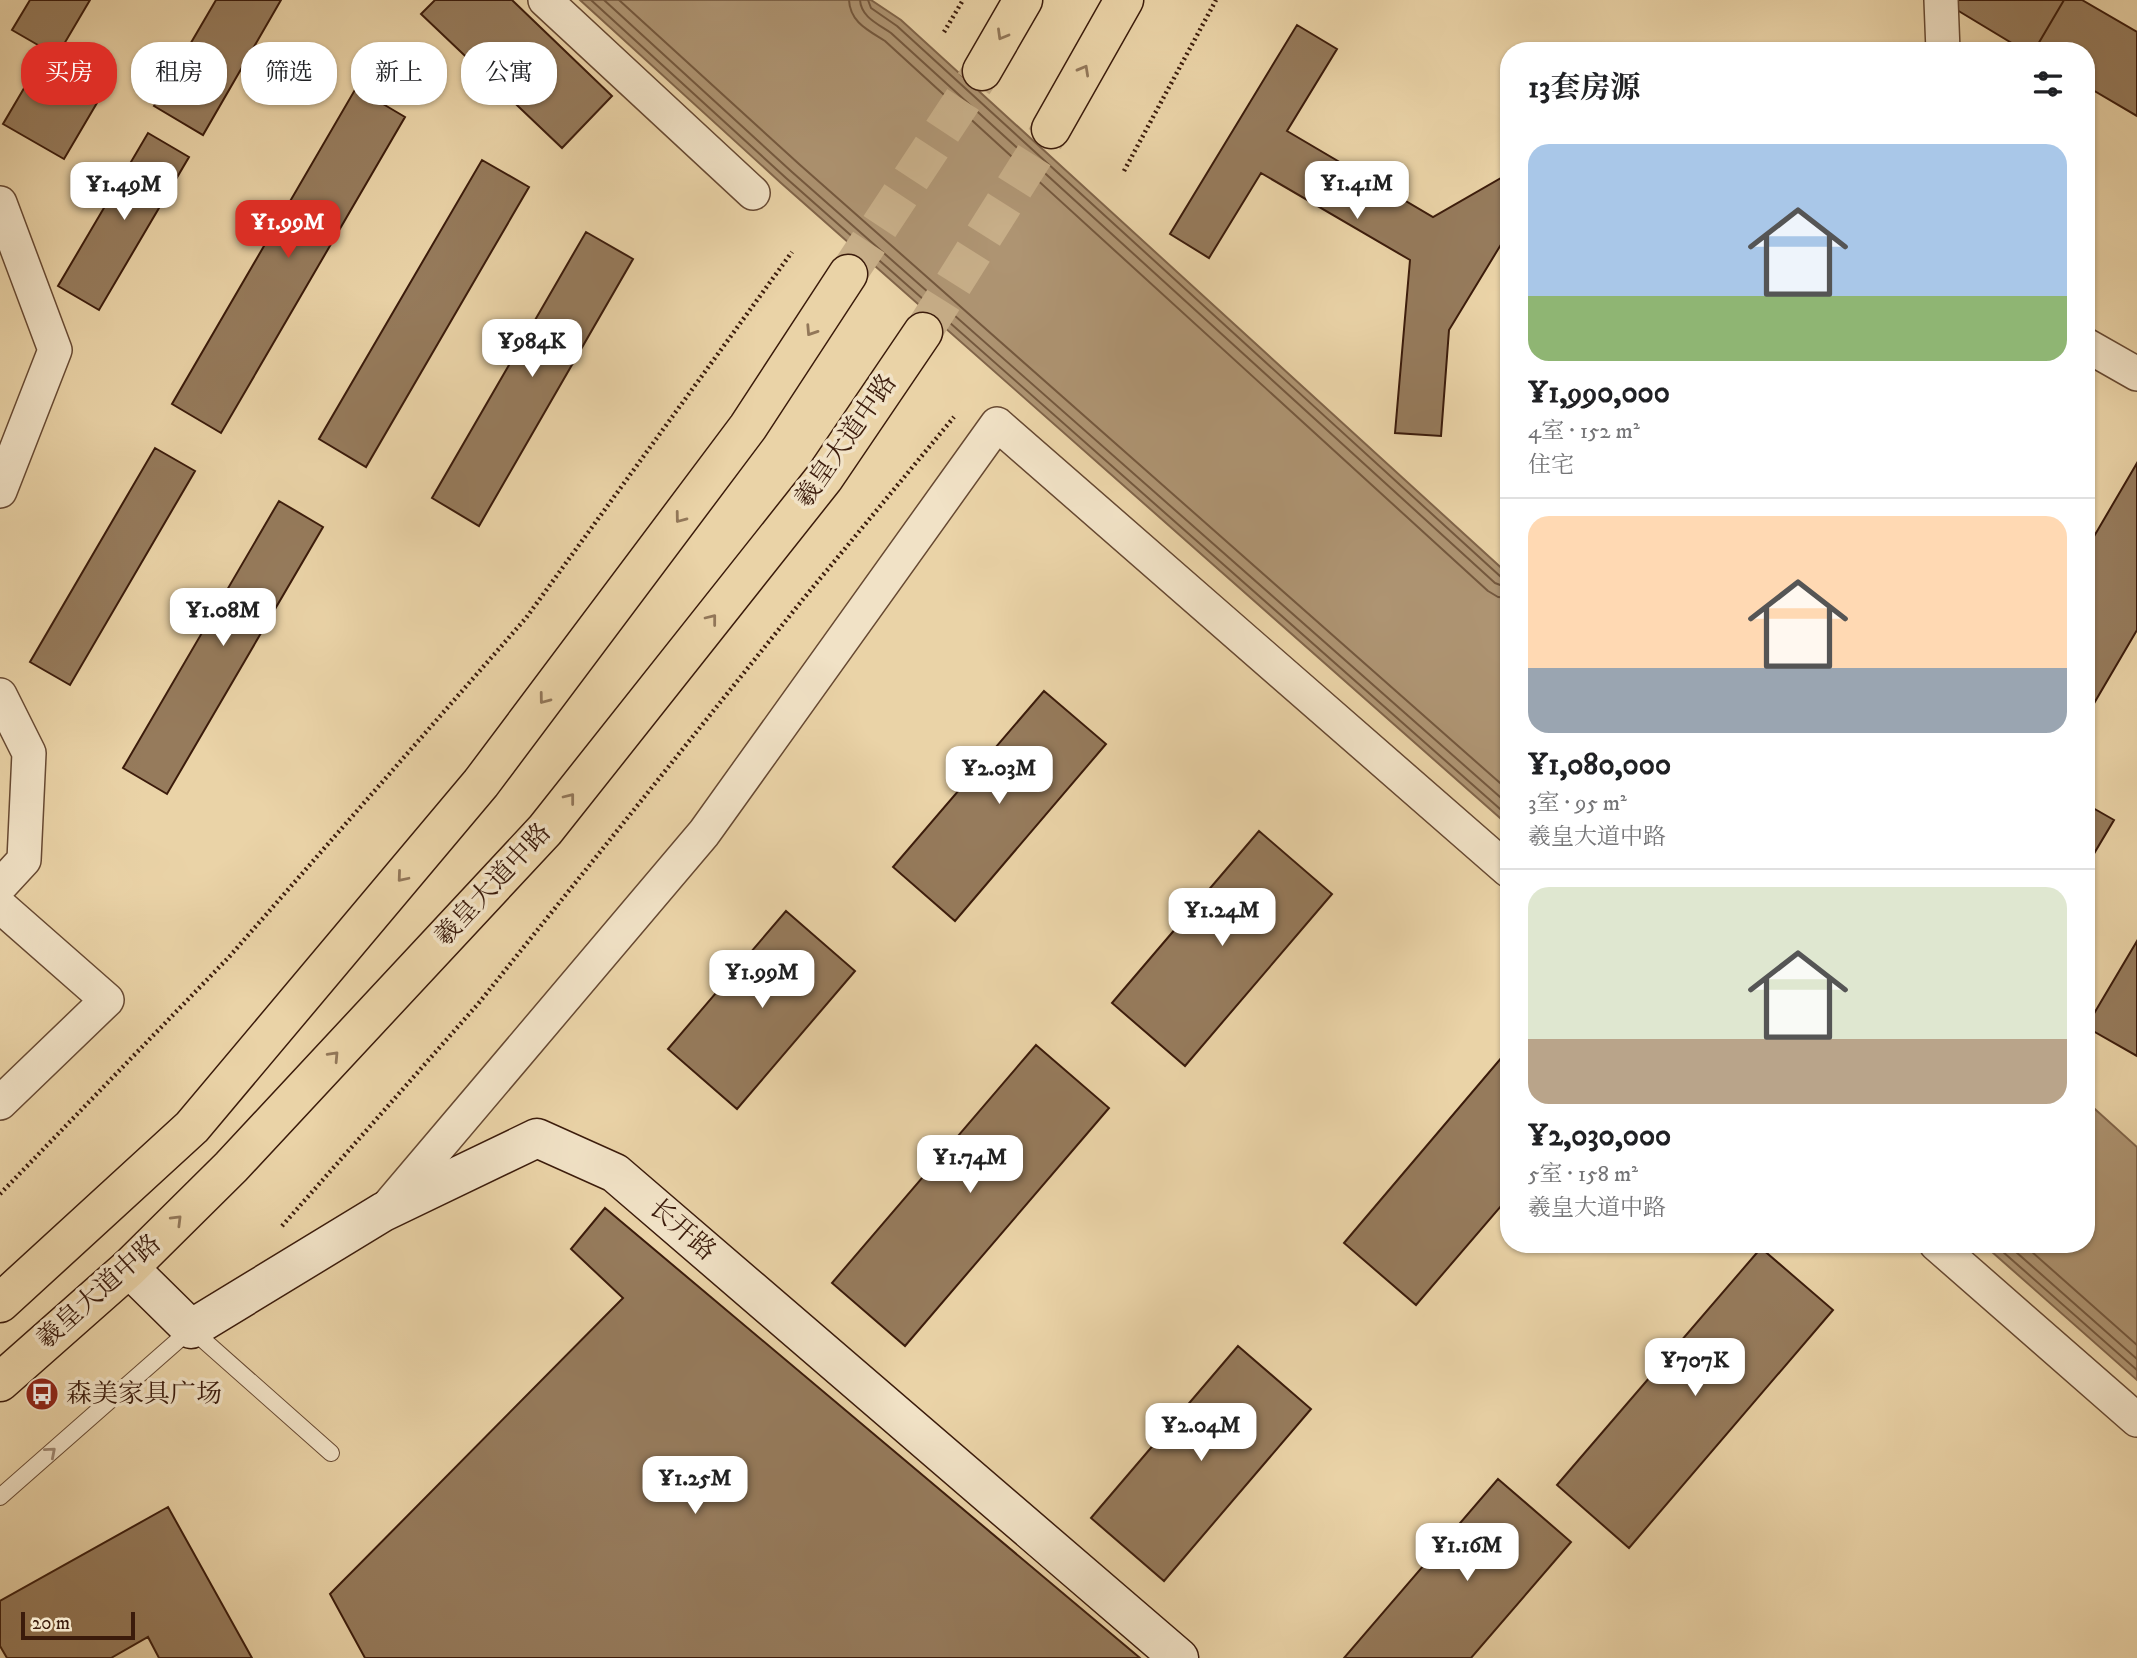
<!DOCTYPE html>
<html lang="zh">
<meta charset="utf-8">
<style>
body{margin:0;font-family:"IM FELL DW Pica","Noto Serif SC",serif;background:#f6f6f6;color:#202124;height:100vh;display:flex;flex-direction:column;font-size:26px;white-space:nowrap}
*{box-sizing:border-box;margin:0}
p{font-size:23px;color:#757577}
.icon{flex:none;width:38px;height:38px;fill:none;stroke:currentColor;stroke-width:2;stroke-linecap:round;stroke-linejoin:round}
.map{position:relative;flex:1;overflow:hidden}
.panel{position:absolute;left:1500px;top:42px;width:595px;height:1211px;display:flex;flex-direction:column;background:#fff;border-radius:28px;box-shadow:0 2px 5px #0004}
.panel>*{flex:none}
.top-card{position:absolute;left:21px;top:42px;width:665px;height:63px;display:flex;gap:14px}
.scale{position:absolute;left:21px;bottom:18px;width:114px;box-sizing:border-box;padding-left:7px;border:4px solid #3b1b0b;border-top:0;font-size:19px;line-height:24px;white-space:nowrap;color:#3b1b0b;-webkit-text-stroke:5px #f1e2c6;paint-order:stroke}
.price{position:absolute;translate:-50% -60px;padding:0 16px;border-radius:14px;background:#fff;color:#222;font-size:23px;line-height:46px;filter:drop-shadow(0 2px 4px #0008)}
.price::after{content:'';position:absolute;left:50%;top:42px;width:21px;height:16px;margin-left:-10px;background:inherit;clip-path:polygon(0 0,100% 0,50% 100%)}
.price.selected{background:#d93025;color:#fff}
ul{padding:0;list-style:none}
li{display:grid;align-content:center;gap:14px;height:371px;padding:0 28px}
li+li{border-top:2px solid #e0e0e0}
li span{display:grid;place-items:center;height:217px;border-radius:21px;color:#555}
li>.icon{margin-inline-start:auto}
span .icon{width:126px;height:126px;fill:#fffc;stroke-width:1}
li b{font-size:30px}
h2{display:flex;justify-content:space-between;align-items:center;height:84px;padding:0 28px;font-size:30px}
.pill{padding:0 24px;border-radius:28px;background:#fff;box-shadow:0 2px 5px #0004;font-size:24px;line-height:63px}
.pill.selected{background:#d93025;color:#fff}
.map>svg:first-child{display:block}
</style>
<div class="map">
<svg width="2137" height="1658" viewBox="0 0 2137 1658">
<rect width="100%" height="100%" fill="#ead3a7"/>
<filter id="stains"><feTurbulence type="fractalNoise" baseFrequency=".00286" numOctaves="4"/><feColorMatrix values="0 0 0 0 .2 0 0 0 0 .09 0 0 0 0 .02 0 0 0 .5 -.17"/></filter>
<radialGradient id="worn" r=".72"><stop offset=".6" stop-color="#630" stop-opacity="0"/><stop offset="1" stop-color="#630" stop-opacity=".3"/></radialGradient>
<path fill="#ae9472" stroke="#806449" stroke-width="2" d="M580,0H871L901,20L1508,574V825L781,183Z
M2086,1101L2137,1147V1380L1983,1244H2086Z"/>
<g fill="none" stroke-linecap="round" stroke-linejoin="round">
<path stroke="#74583e" stroke-width="2" d="M591,0L786,178L1508,816
M604,0L792,172L1508,804
M619,0L799,164L1508,790
M849,0C850,22 868,30 885,41L1488,591L1498,597L1508,598
M860,0C861,17 878,24 891,33L1495,583L1508,588
M868,0L871,8L897,26L1501,577L1508,579
M1994,1244L2137,1370
M2007,1244L2137,1359
M2023,1244L2137,1345"/>
</g>
<path fill="#967b5c" stroke="#3b1b0b" stroke-width="2" d="M30,0H90L57,56L12,30Z
M216,0H281L203,135L154,106Z
M435,0H512L612,96L562,148L421,14Z
M1956,0H2064L2034,51H2025L1952,7Z
M2064,0H2082L2137,32V116L2086,86V51H2034Z
M1297,25L1337,49L1287,131L1433,217L1508,174V233L1449,330L1441,436L1395,433L1410,260L1261,173L1209,258L1170,234Z
M40,61L101,96L64,159L3,124Z
M356,88L405,117L221,433L172,404Z
M148,133L189,157L99,310L58,286Z
M482,160L529,187L366,467L319,439Z
M586,232L633,259L479,526L432,498Z
M155,448L195,471L70,685L30,662Z
M2137,463V630L2086,717V550Z
M279,501L323,527L167,794L123,768Z
M1044,691L1106,744L955,921L893,867Z
M2086,804L2114,820L2086,867Z
M1259,831L1332,894L1185,1066L1112,1003Z
M786,911L855,971L737,1109L668,1049Z
M2137,941V1056L2086,1027Z
M1036,1045L1109,1108L905,1346L832,1283Z
M1508,1050V1198L1416,1305L1344,1243Z
M605,1208L1140,1658H365L330,1594L623,1298L571,1249Z
M1761,1248L1833,1310L1629,1548L1557,1485Z
M1238,1346L1311,1409L1164,1581L1091,1518Z
M1498,1479L1571,1542L1471,1658H1344Z
M168,1507L252,1658H159L148,1637L111,1658H7L0,1646V1601Z"/>
<g fill="none" stroke-linecap="round" stroke-linejoin="round">
<path stroke="#c7ae88" stroke-width="38" stroke-dasharray="38 19" stroke-linecap="butt" d="M848,274L982,71
M923,332L1051,129"/>
<defs>
<path id="lane" d="M0,1497L191,1329L331,1453"/>
<path id="street" d="M545,0L753,193
M1941,0L1943,51
M0,203L55,350L0,491
M2086,345L2137,374
M0,695L29,753L24,860L0,886
M0,906L107,1000L0,1103
M384,1211L704,833L997,424L1508,870
M1936,1244L2137,1420"/>
<path id="secondary" d="M129,1268L191,1329L383,1212L537,1138L615,1173L1179,1658"/>
<path id="primary" d="M982,71L1023,0
M1051,129L1124,0
M0,1303L192,1127L481,783L748,427L848,274
M0,1382L129,1268L231,1167L545,830L824,478L923,332"/>
</defs>
<use href="#lane" stroke="#674932" stroke-width="18"/>
<use href="#street" stroke="#674932" stroke-width="36"/>
<use href="#secondary" stroke="#3b1b0b" stroke-width="41"/>
<use href="#primary" stroke="#3b1b0b" stroke-width="41"/>
<path stroke="#3b1b0b" stroke-width="4.5" stroke-dasharray="2 3.5" stroke-linecap="butt" d="M944,32L963,0
M1124,171L1216,0
M0,1194L229,957L526,618L792,252
M282,1226L478,1004L804,598L954,417"/>
<use href="#lane" stroke="#f1e2c6" stroke-width="16"/>
<use href="#street" stroke="#f1e2c6" stroke-width="33"/>
<use href="#secondary" stroke="#f1e2c6" stroke-width="38"/>
<use href="#primary" stroke="#ead3a7" stroke-width="38"/>
</g>
<defs><path id="oneway-chevron" d="M-2-3.5L2.5 0L-2 3.5" fill="none" stroke-width="1.6" stroke-linecap="round" stroke-linejoin="round" transform="scale(1.75)"/></defs>
<g stroke="#927759">
<use href="#oneway-chevron" transform="translate(1002 35) rotate(120)"/>
<use href="#oneway-chevron" transform="translate(1084 70) rotate(-61)"/>
<use href="#oneway-chevron" transform="translate(811 331) rotate(123)"/>
<use href="#oneway-chevron" transform="translate(680 518) rotate(127)"/>
<use href="#oneway-chevron" transform="translate(712 619) rotate(-52)"/>
<use href="#oneway-chevron" transform="translate(544 699) rotate(127)"/>
<use href="#oneway-chevron" transform="translate(570 798) rotate(-52)"/>
<use href="#oneway-chevron" transform="translate(402 877) rotate(130)"/>
<use href="#oneway-chevron" transform="translate(334 1056) rotate(-47)"/>
<use href="#oneway-chevron" transform="translate(177 1220) rotate(-45)"/>
</g>
<use stroke="#9f8872" href="#oneway-chevron" transform="translate(51 1452) rotate(-41)"/>
<defs>
<symbol id="bus-disc" viewBox="-11 -11 22 22"><circle r="9.5" fill="#8f2418" stroke="#f1e2c6"/><path d="M-5-6H5V4H4V6H2V4H-2V6H-4V4H-5ZM-3.5-4V0h7V-4ZM-3.5 1.2v1.5H-2V1.2ZM2 1.2v1.5H3.5V1.2Z" fill="#fff"/></symbol>
</defs>
<g fill-rule="evenodd">
<use href="#bus-disc" x="23" y="1375" width="38" height="38"/>
</g>
<g text-anchor="middle" dominant-baseline="central" stroke-width="7" stroke-linejoin="round" paint-order="stroke">
<g font-size="26" fill="#3b1b0b" stroke="#f1e2c6">
<text transform="translate(846 441) rotate(-55)">羲皇大道中路</text>
<text transform="translate(493 885) rotate(-47)">羲皇大道中路</text>
<text transform="translate(682 1230) rotate(41)">长开路</text>
<text transform="translate(99 1292) rotate(-42)">羲皇大道中路</text>
</g>
<g font-size="26" fill="#3b1b0b" stroke="#f1e2c6" text-anchor="start">
<text x="66" y="1394">森美家具广场</text>
</g>
</g>
<rect width="100%" height="100%" filter="url(#stains)"/>
<rect width="100%" height="100%" fill="url(#worn)"/>
</svg>
<div class="scale">20 m</div>
<b class="price" style="left:1357px;top:221px">¥1.41M</b>
<b class="price" style="left:124px;top:222px">¥1.49M</b>
<b class="price selected" style="left:288px;top:260px">¥1.99M</b>
<b class="price" style="left:532px;top:379px">¥984K</b>
<b class="price" style="left:223px;top:648px">¥1.08M</b>
<b class="price" style="left:999px;top:806px">¥2.03M</b>
<b class="price" style="left:1222px;top:948px">¥1.24M</b>
<b class="price" style="left:762px;top:1010px">¥1.99M</b>
<b class="price" style="left:970px;top:1195px">¥1.74M</b>
<b class="price" style="left:1695px;top:1398px">¥707K</b>
<b class="price" style="left:1201px;top:1463px">¥2.04M</b>
<b class="price" style="left:695px;top:1516px">¥1.25M</b>
<b class="price" style="left:1467px;top:1583px">¥1.16M</b>
<div class="top-card">
<a class="pill selected">买房</a>
<a class="pill">租房</a>
<a class="pill">筛选</a>
<a class="pill">新上</a>
<a class="pill">公寓</a>
</div>
<section class="panel">
<h2>13套房源<svg class="icon" aria-label="filters" viewBox="0 0 24 24"><path d="M4 7h16M4 17h16"/><circle cx="9" cy="7" r="2"/><circle cx="15" cy="17" r="2"/></svg></h2>
<ul>
<li><span style="background:linear-gradient(#a9c7e8 70%,#8fb573 0)"><svg class="icon" aria-label="home" viewBox="0 0 24 24"><path d="M3 11l9-7 9 7M6 9v11h12V9"/></svg></span><div><b>¥1,990,000</b><p>4室 · 152 m²</p><p>住宅</p></div></li>
<li><span style="background:linear-gradient(#ffd9b3 70%,#9aa5b1 0)"><svg class="icon" aria-label="home" viewBox="0 0 24 24"><path d="M3 11l9-7 9 7M6 9v11h12V9"/></svg></span><div><b>¥1,080,000</b><p>3室 · 95 m²</p><p>羲皇大道中路</p></div></li>
<li><span style="background:linear-gradient(#dfe7d0 70%,#b9a48a 0)"><svg class="icon" aria-label="home" viewBox="0 0 24 24"><path d="M3 11l9-7 9 7M6 9v11h12V9"/></svg></span><div><b>¥2,030,000</b><p>5室 · 158 m²</p><p>羲皇大道中路</p></div></li>
</ul>
</section>
</div>
